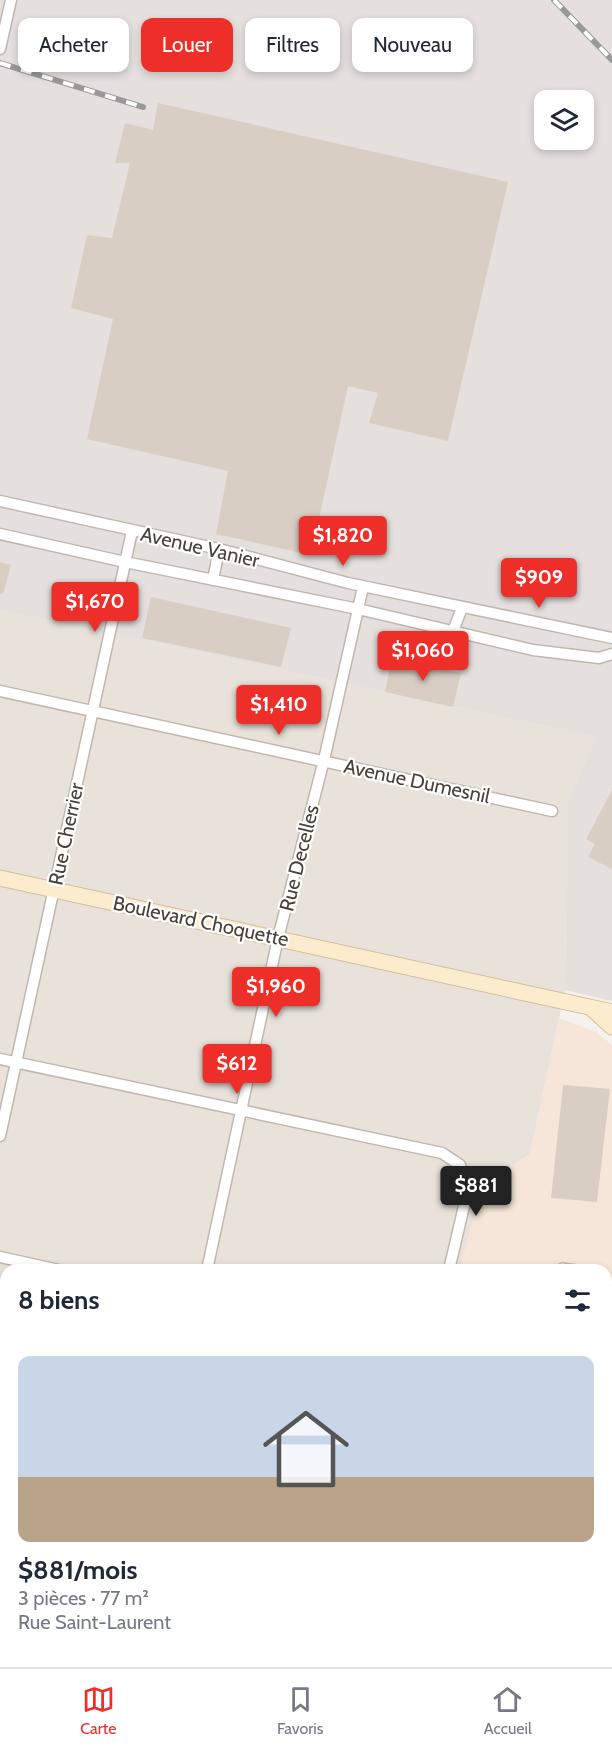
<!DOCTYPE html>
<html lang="fr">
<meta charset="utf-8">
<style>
body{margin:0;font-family:Cabin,sans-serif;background:#f6f6f7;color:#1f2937;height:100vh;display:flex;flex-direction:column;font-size:22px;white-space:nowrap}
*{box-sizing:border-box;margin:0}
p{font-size:20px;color:#747a83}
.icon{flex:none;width:33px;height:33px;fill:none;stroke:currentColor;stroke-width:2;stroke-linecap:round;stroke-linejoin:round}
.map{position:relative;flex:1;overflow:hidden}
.details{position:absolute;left:0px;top:1264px;width:612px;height:404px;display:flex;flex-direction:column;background:#fff;border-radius:18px 18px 0 0;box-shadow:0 3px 9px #0003}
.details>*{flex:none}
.top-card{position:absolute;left:18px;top:18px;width:576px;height:54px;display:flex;gap:12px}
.fabs{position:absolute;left:534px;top:90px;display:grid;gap:12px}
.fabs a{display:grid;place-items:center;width:60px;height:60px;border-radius:12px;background:#fff;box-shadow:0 3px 9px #0003;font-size:30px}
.price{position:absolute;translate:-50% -51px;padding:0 14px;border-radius:6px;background:#ee2f29;color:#fff;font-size:20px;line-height:39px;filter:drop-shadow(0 2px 3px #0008)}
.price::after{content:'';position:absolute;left:50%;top:36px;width:18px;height:14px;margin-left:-9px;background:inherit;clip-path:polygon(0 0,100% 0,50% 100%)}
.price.on{background:#222;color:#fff}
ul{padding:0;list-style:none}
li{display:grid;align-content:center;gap:12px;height:318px;padding:0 18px}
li+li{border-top:2px solid #e0e1e3}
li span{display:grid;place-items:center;height:186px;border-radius:12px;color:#555}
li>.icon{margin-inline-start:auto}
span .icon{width:108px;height:108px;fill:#fffc;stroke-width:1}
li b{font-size:26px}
h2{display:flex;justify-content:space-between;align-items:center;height:72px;padding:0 18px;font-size:26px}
.chip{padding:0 21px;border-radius:12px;background:#fff;box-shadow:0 3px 9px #0003;font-size:21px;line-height:54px}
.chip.on{background:#ee2f29;color:#fff}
.menu{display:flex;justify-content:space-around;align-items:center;height:84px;border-top:2px solid #e0e1e3;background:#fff;font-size:16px;color:#747a83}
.menu a{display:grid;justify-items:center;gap:3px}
.menu .on{color:#ee2f29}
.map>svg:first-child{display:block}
</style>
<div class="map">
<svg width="612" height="1667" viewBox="0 0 612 1667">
<rect width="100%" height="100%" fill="#f5f1ec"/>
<path fill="#e8e2da" d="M0,610L596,737L567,803L565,990L530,1154L482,1184L460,1270H6V1577L0,1575Z"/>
<path fill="#f5e6d9" d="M559,1018L596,1032L612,1045V1667H330L331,1662H606V1270H460L482,1184L530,1154Z"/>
<path fill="#e5e0dd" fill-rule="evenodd" d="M0,0H612V1001L565,990L567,803L596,737L0,610ZM544,100H584V140H544Z"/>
<path fill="#d7e6b7" d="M74,1662H330L329,1667H73Z"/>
<path fill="#e4e2df" d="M468,1662H576V1667H467Z"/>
<path fill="#d9cec4" d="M158,103L508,182L448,441L369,423L378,393L348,386L311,555L216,534L228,471L87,439L113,319L71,308L87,235L112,238L130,163H115L125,123L153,130Z
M0,562L11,565L3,594H0Z
M151,597L291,628L281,667L142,638Z
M392,658L461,673L453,707L385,692Z
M612,790V869L588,857L595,844L586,839Z
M563,1085L610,1089L597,1202L551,1198Z"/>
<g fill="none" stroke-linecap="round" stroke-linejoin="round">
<defs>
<path id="service" d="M555,1270L562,1266L591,1270"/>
<path id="minor" d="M0,49L11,0
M0,501L219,549L348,583L612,638
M0,534L125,562L358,609L533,650L599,658L612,654
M213,580L219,549
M453,631L462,608
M0,691L552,811
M0,1059L442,1153L460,1165L468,1189L449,1270
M0,1136L132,531
M0,1257L59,1270
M207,1270L278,938L324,760L363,587
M606,1385L612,1386
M0,1425L6,1426
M0,1575L6,1577"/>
<path id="secondary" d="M0,878L612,1012
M591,1008L612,1027
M606,1657L612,1597"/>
</defs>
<use href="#service" stroke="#c0b8ae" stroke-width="8"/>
<use href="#minor" stroke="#c0b8ae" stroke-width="13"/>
<use href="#secondary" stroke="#d2be9e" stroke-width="17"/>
<use href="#service" stroke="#fff" stroke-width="5"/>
<use href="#minor" stroke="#fff" stroke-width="10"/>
<use href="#secondary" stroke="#fcecce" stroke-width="15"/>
<defs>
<path id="rail" d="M554,0L612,60
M0,63L143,107"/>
</defs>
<use href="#rail" stroke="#999" stroke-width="6"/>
<use href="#rail" stroke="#fff" stroke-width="4" stroke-dasharray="11" stroke-linecap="butt"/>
</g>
<g text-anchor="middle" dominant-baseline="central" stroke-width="4.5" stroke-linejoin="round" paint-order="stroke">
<g font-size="20" fill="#494139" stroke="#fff">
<text transform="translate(200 547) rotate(13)">Avenue Vanier</text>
<text transform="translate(417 781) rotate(12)">Avenue Dumesnil</text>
<text transform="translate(66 834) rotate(-78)">Rue Cherrier</text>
<text transform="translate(299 858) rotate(-76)">Rue Decelles</text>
<text transform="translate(201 921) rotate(12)">Boulevard Choquette</text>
</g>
</g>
</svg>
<div class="fabs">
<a><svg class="icon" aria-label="layers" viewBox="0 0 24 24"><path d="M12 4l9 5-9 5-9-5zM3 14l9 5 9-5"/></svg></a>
</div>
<b class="price" style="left:343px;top:567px">$1,820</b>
<b class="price" style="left:539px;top:609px">$909</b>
<b class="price" style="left:95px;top:633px">$1,670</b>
<b class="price" style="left:423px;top:682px">$1,060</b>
<b class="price" style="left:279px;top:736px">$1,410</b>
<b class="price" style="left:276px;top:1018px">$1,960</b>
<b class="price" style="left:237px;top:1095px">$612</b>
<b class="price on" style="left:476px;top:1217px">$881</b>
<div class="top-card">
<a class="chip">Acheter</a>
<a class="chip on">Louer</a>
<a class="chip">Filtres</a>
<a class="chip">Nouveau</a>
</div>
<section class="details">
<h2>8 biens<svg class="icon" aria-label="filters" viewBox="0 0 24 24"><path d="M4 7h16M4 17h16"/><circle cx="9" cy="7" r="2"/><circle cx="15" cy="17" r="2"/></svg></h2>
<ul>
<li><span style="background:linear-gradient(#c9d6e8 65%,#b9a48a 0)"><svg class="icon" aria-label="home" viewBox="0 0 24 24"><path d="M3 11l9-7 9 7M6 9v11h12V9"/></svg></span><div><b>$881/mois</b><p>3 pièces · 77 m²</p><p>Rue Saint-Laurent</p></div></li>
</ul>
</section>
</div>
<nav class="menu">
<a class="on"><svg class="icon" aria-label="map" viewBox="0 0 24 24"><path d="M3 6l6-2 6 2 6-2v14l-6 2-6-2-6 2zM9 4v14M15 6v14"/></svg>Carte</a>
<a><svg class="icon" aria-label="saved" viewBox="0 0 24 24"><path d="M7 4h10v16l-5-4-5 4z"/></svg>Favoris</a>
<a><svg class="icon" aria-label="home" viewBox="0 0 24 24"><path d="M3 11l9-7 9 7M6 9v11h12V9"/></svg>Accueil</a>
</nav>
